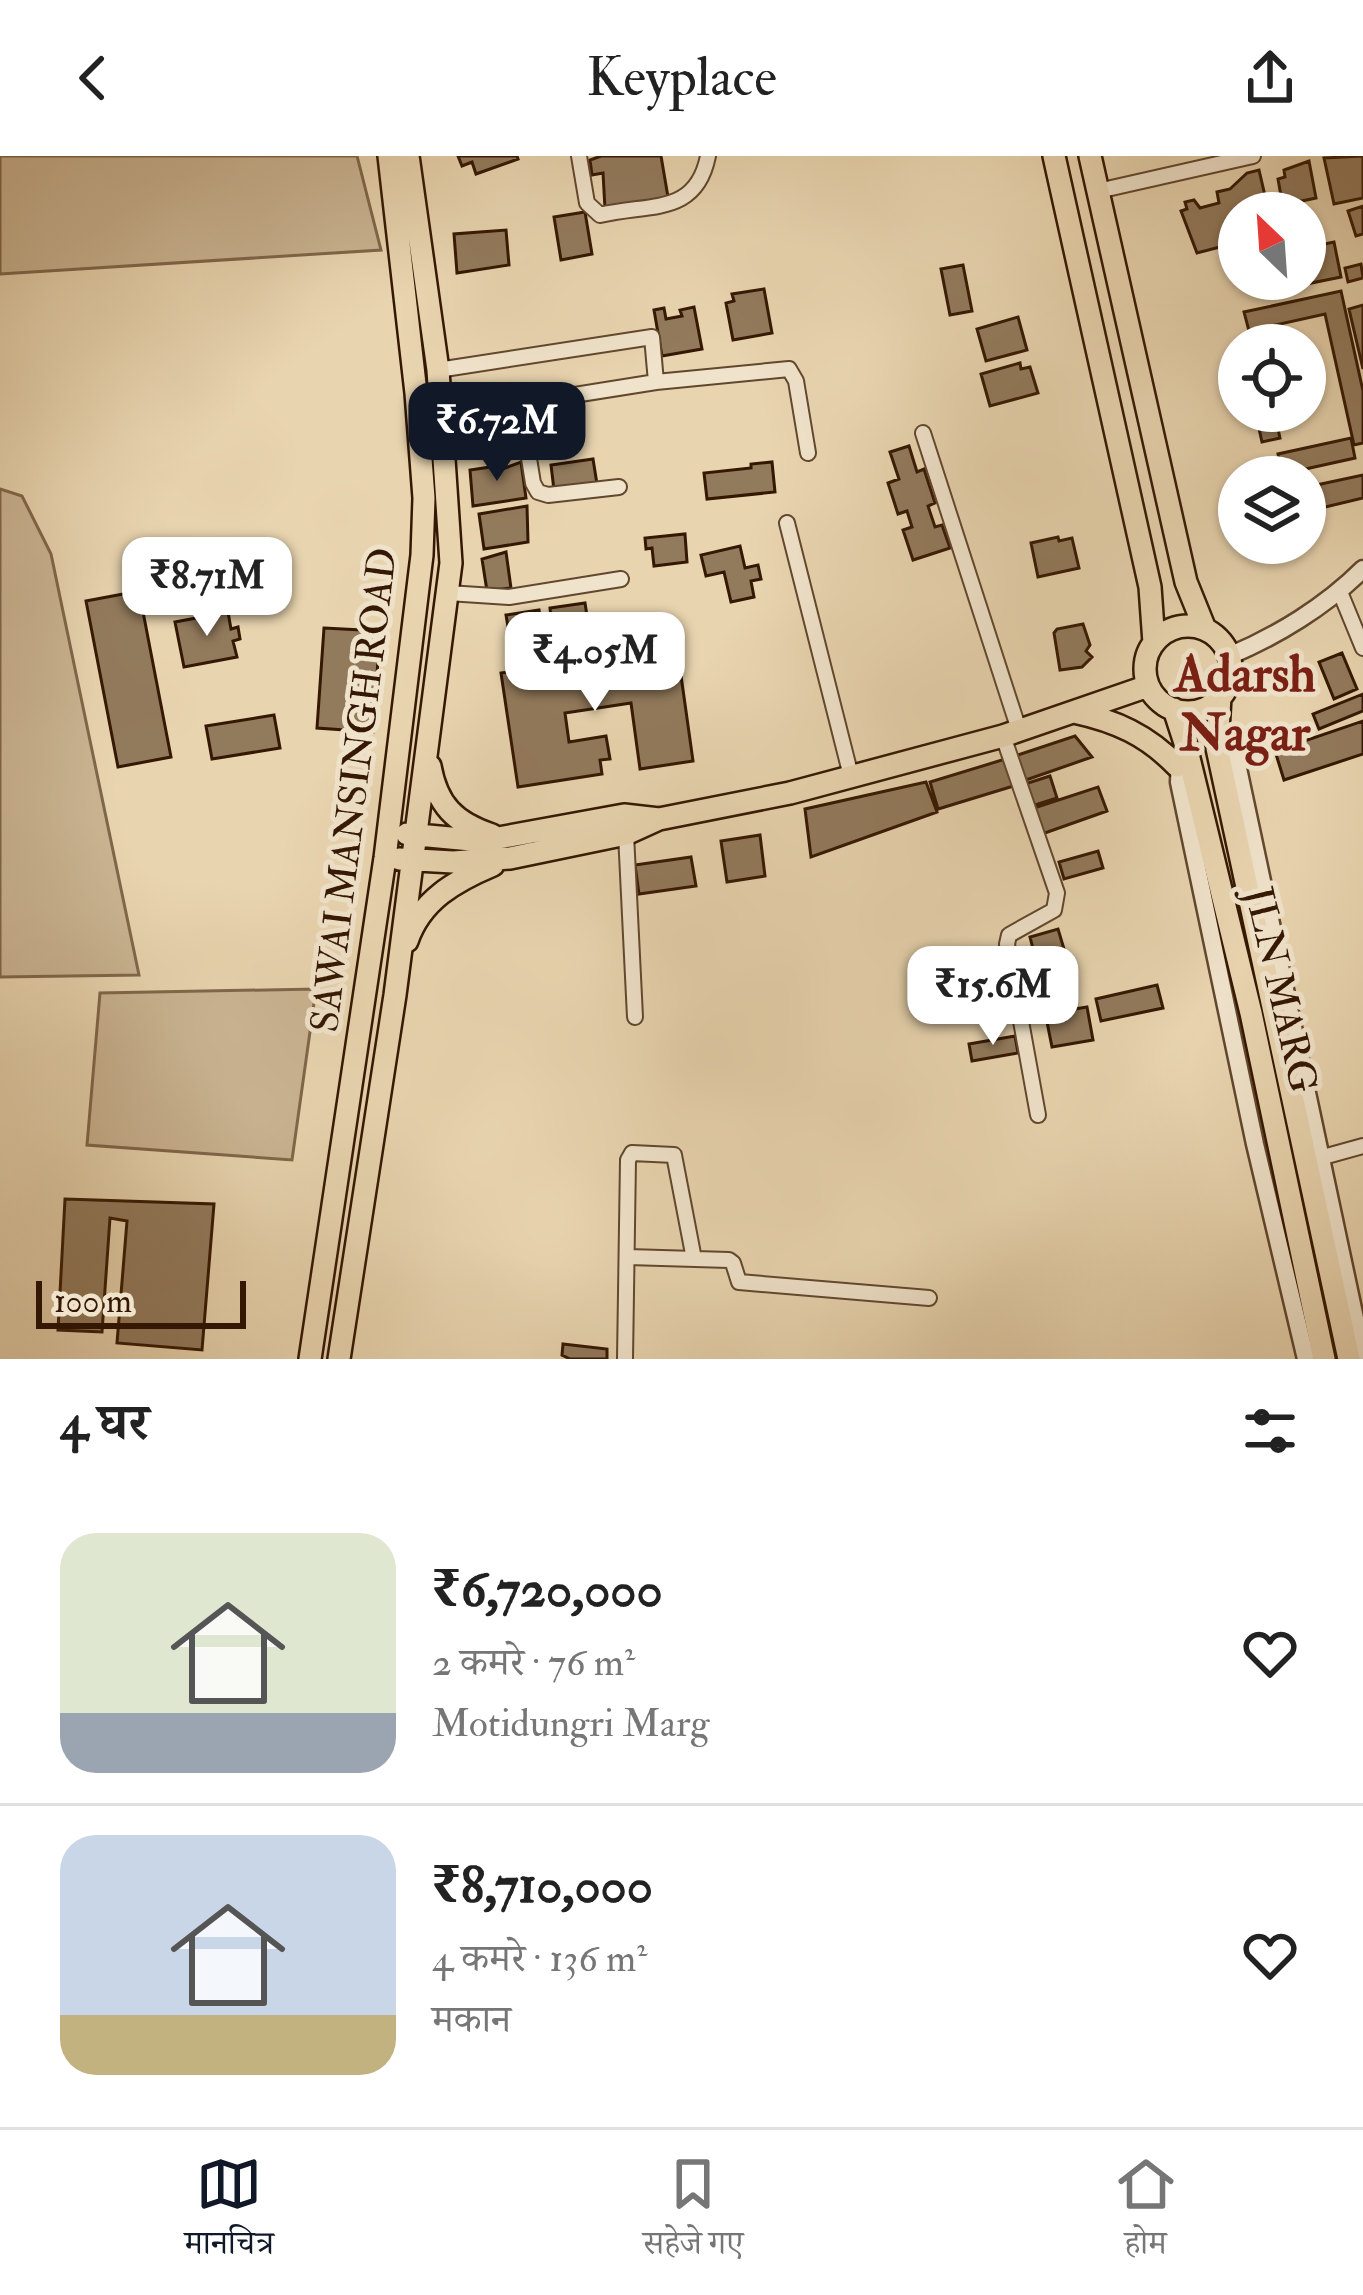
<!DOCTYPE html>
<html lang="hi">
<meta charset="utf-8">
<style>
body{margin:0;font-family:"IM FELL Double Pica","Noto Serif Devanagari",serif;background:#f2f2f2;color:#222;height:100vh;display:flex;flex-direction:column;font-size:45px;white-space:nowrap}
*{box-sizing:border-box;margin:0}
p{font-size:39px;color:#767676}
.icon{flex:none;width:66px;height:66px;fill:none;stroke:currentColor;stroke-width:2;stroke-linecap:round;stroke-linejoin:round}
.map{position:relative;height:1203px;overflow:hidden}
.details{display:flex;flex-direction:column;background:#fff;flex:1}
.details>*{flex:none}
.needle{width:78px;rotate:335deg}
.buttons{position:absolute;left:1218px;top:36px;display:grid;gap:24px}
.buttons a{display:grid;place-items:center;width:108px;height:108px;border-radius:50%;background:#fff;box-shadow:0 3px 9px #0004;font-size:60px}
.scale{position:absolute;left:36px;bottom:30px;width:210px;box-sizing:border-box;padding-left:12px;border:6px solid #351803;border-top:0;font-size:33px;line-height:42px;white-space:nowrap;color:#351803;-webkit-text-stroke:9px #f0e3cb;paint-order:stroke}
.price{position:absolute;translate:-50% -102px;padding:0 27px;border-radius:24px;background:#fff;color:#222;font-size:39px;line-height:78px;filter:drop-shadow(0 3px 6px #0008)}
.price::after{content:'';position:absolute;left:50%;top:72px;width:36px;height:27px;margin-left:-18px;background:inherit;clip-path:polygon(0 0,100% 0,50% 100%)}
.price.selected{background:#111827;color:#fff}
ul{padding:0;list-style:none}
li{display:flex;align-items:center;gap:36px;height:300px;padding:0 60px}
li+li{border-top:3px solid #e0e0e0}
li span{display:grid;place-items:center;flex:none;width:336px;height:240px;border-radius:36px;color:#555}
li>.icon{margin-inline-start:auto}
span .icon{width:144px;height:144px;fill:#fffc;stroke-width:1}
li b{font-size:51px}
h2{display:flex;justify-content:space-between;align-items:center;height:144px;padding:0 60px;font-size:51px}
header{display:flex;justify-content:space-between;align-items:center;height:156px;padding:0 60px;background:#fff;font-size:54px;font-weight:600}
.menu{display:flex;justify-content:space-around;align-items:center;height:168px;border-top:3px solid #e0e0e0;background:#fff;font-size:33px;color:#767676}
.menu a{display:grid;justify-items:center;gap:6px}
.menu .selected{color:#111827}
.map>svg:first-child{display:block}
</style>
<header><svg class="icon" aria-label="back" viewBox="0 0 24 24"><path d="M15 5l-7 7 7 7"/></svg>Keyplace<svg class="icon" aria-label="share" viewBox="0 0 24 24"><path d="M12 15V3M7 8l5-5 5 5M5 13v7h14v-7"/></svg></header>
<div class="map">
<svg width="1363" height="1203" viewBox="0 0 1363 1203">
<rect width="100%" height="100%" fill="#e8d4af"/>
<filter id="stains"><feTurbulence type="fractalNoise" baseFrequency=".00167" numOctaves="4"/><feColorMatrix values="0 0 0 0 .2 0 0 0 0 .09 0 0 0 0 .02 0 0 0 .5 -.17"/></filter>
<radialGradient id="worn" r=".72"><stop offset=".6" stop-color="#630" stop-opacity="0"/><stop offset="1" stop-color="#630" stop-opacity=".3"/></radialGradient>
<path fill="#cab492" stroke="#80664a" stroke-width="3" d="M0,0H357L381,94L0,118Z
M0,333L22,340L51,398L139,819L0,821Z
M316,833L292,1004L87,989L100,837Z"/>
<path fill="#927a5c" stroke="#351803" stroke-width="3" d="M458,0H517L518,3L476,18L472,6L462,10Z
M601,0H661L668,41L605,53L603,17L592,19L590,4Z
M1363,0V42L1334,48L1324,2Z
M1309,5L1316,42L1297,46L1299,55L1284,57L1278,23L1285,21L1284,14Z
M1259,14L1269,57H1239V86L1197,97L1181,55L1187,53L1185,46L1194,44L1200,52L1219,47L1217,36L1230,33L1247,17Z
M1363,50V78L1356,80L1348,55Z
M585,56L592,98L561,104L554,61Z
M506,74L509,109L457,117L454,78Z
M1334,86L1341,121L1267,136L1265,123H1305V92Z
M1361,108L1363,122L1348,126L1345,112Z
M963,109L972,155L950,159L941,113Z
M764,133L772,177L733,184L726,147L734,145L732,138Z
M1341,135L1363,235V287L1354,289L1325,158L1249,175L1244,156Z
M1363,149V213L1349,153Z
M694,151L702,193L662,200L654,154L664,152L666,163L682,160L680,154Z
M1018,161L1027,194L986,205L977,173Z
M1020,207L1021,213L1030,211L1038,237L990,250L981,218Z
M1255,255H1274L1280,282L1262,286Z
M1351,282L1355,302L1283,318L1278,298Z
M909,290L917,316L924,313L935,347L928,350L935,371L942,369L950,392L913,404L903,374L912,371L907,355L898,358L888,327L899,323L890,296Z
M593,303L597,328L554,334L551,309Z
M1276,304L1278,315L1257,320L1255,308Z
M521,306L526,342L473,350L470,314L504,309L505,312Z
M772,306L775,336L707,343L704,317L751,312V308Z
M1363,319V342L1317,353L1312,330Z
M527,350L528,386L484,393L479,358Z
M685,378L687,406L654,410L652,392L646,393L645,382Z
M1058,381L1059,385L1072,382L1079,412L1038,421L1031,387Z
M740,390L745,412L758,409L761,423L751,425L754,441L731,446L724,416L706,420L701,399Z
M506,396L511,432L487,435L482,403Z
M139,435L171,601L118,611L86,445Z
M585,447L590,479L554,485L547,463L551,462L550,452Z
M539,454L544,483L511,488L506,459Z
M228,456L231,473L238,471L240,483L233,485L237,501L184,511L175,466Z
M1083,468L1090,489L1086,495L1092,501L1082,511L1060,514L1054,477L1057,473Z
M324,472L380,475L373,576L317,572Z
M677,491L693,605L640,613L631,547L565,557L569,586L606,580L610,603L600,604L602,618L518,631L501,517Z
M1342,497L1357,533L1334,543L1319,506Z
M1363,538V555L1319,573L1313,558Z
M274,559L280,592L212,603L206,570Z
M1363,565V598L1284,624L1275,595Z
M1075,580L1092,601L1023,625L1015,600Z
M1012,601L1020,628L938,653L930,626Z
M1050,620L1057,642L1032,650L1025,628Z
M926,626L937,656L811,701L805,653Z
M1098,631L1107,655L1042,678L1034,652Z
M760,679L765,720L727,726L721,685Z
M1098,695L1103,712L1064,723L1059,706Z
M691,701L696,730L639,738L635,709Z
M1058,773L1067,803L1038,812L1030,781Z
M1157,829L1163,852L1101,865L1096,843Z
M1087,851L1093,884L1052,891L1047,866L1065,864L1063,855Z
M1015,880L1018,897L972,905L969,888Z
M65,1043L214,1048L202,1194L117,1187L127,1065L110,1062L102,1176L58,1174Z
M563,1188L607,1193V1203H570L562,1199Z"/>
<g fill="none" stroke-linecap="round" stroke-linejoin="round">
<defs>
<path id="minor" d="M579,0L587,47L600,59C650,47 696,60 708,0
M1098,35L1253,0
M438,214L652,181L656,226
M520,247L533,327L538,336L548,339L619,331
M442,260L656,226L789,213L796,225L808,297
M923,277L1019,574
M787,367L851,620
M1340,436L1363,492
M448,437L509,441L621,423
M1003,580L1057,737L1054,754L1009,779L1007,788L1038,959
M626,678L635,861
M1316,1003L1363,990
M628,1101L729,1104L733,1107L739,1126L929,1142
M625,1203L628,1004L632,997L674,999L694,1103"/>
<path id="tertiary" d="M1229,500C1277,480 1326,450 1363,413
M1218,580L1236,603L1363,1200
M1180,601L1179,626L1255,988L1306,1203"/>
<path id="primary" d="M1054,0L1150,431L1154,487
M1090,0L1186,426L1205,473
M1145 513a43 43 0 1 1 86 0a43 43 0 1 1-86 0Z
M1220,541L1217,592L1349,1203
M1174,553L1186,590L1251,857L1324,1203
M1074,556C1116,565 1147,579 1177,610
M430,610C437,649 455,667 492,679
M407,678L482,685L624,659L659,663
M399,703L453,706L510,702L626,678L659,663L790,637L1003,580L1148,530
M407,785C421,744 455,725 493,709
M310,1203L385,702L422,399L424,342L416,237L389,0
M339,1203L395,839L451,407L438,214L408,0"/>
</defs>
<use href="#minor" stroke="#62472e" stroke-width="18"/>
<use href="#tertiary" stroke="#62472e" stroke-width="21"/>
<use href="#primary" stroke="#351803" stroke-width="26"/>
<use href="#minor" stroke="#f0e3cb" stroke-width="14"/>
<use href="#tertiary" stroke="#f0e3cb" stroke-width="16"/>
<use href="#primary" stroke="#e8d4af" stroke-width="21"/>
</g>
<g text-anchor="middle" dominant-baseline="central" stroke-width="10" stroke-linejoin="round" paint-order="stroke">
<g font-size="39" fill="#351803" stroke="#f0e3cb">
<text transform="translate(354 634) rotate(-83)">SAWAI MANSINGH ROAD</text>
<text transform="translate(1281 834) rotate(77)">JLN MARG</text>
</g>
<g font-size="51" font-weight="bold" fill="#7a1f14" stroke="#f0e3cb">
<text x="1245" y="519">Adarsh<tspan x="1245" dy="59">Nagar</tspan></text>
</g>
</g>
<rect width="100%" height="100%" filter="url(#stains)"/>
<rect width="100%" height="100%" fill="url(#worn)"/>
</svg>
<div class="buttons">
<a><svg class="needle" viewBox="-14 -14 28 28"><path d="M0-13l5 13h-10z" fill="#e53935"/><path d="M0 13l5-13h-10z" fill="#767676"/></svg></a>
<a><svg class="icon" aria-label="locate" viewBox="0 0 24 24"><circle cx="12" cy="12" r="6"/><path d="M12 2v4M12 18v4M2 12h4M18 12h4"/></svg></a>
<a><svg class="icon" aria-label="layers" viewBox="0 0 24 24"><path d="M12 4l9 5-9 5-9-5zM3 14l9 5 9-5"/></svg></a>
</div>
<div class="scale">100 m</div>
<b class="price selected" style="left:497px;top:328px">₹6.72M</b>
<b class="price" style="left:207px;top:483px">₹8.71M</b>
<b class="price" style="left:595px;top:558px">₹4.05M</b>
<b class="price" style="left:993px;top:892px">₹15.6M</b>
</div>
<section class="details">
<h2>4 घर<svg class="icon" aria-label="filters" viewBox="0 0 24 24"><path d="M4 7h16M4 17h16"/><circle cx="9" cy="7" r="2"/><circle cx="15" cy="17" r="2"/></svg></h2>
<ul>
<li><span style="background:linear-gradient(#dfe7d0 75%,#9aa5b1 0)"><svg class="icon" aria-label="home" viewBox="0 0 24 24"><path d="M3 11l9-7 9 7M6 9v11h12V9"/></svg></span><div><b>₹6,720,000</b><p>2 कमरे · 76 m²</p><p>Motidungri Marg</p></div><svg class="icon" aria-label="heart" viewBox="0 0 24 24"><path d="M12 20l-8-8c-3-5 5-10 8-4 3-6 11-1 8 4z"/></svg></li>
<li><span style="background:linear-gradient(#c9d6e8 75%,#c2b280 0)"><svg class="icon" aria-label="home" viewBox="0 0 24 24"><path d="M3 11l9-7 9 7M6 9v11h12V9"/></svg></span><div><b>₹8,710,000</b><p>4 कमरे · 136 m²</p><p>मकान</p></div><svg class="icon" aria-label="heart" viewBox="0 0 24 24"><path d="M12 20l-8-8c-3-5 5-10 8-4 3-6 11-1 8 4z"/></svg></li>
</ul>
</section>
<nav class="menu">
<a class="selected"><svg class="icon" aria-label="map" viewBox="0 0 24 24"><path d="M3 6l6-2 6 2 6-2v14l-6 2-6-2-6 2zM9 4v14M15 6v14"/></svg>मानचित्र</a>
<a><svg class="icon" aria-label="saved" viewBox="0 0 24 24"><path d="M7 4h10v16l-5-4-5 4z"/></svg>सहेजे गए</a>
<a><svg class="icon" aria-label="home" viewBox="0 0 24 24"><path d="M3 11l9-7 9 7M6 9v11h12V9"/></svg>होम</a>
</nav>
